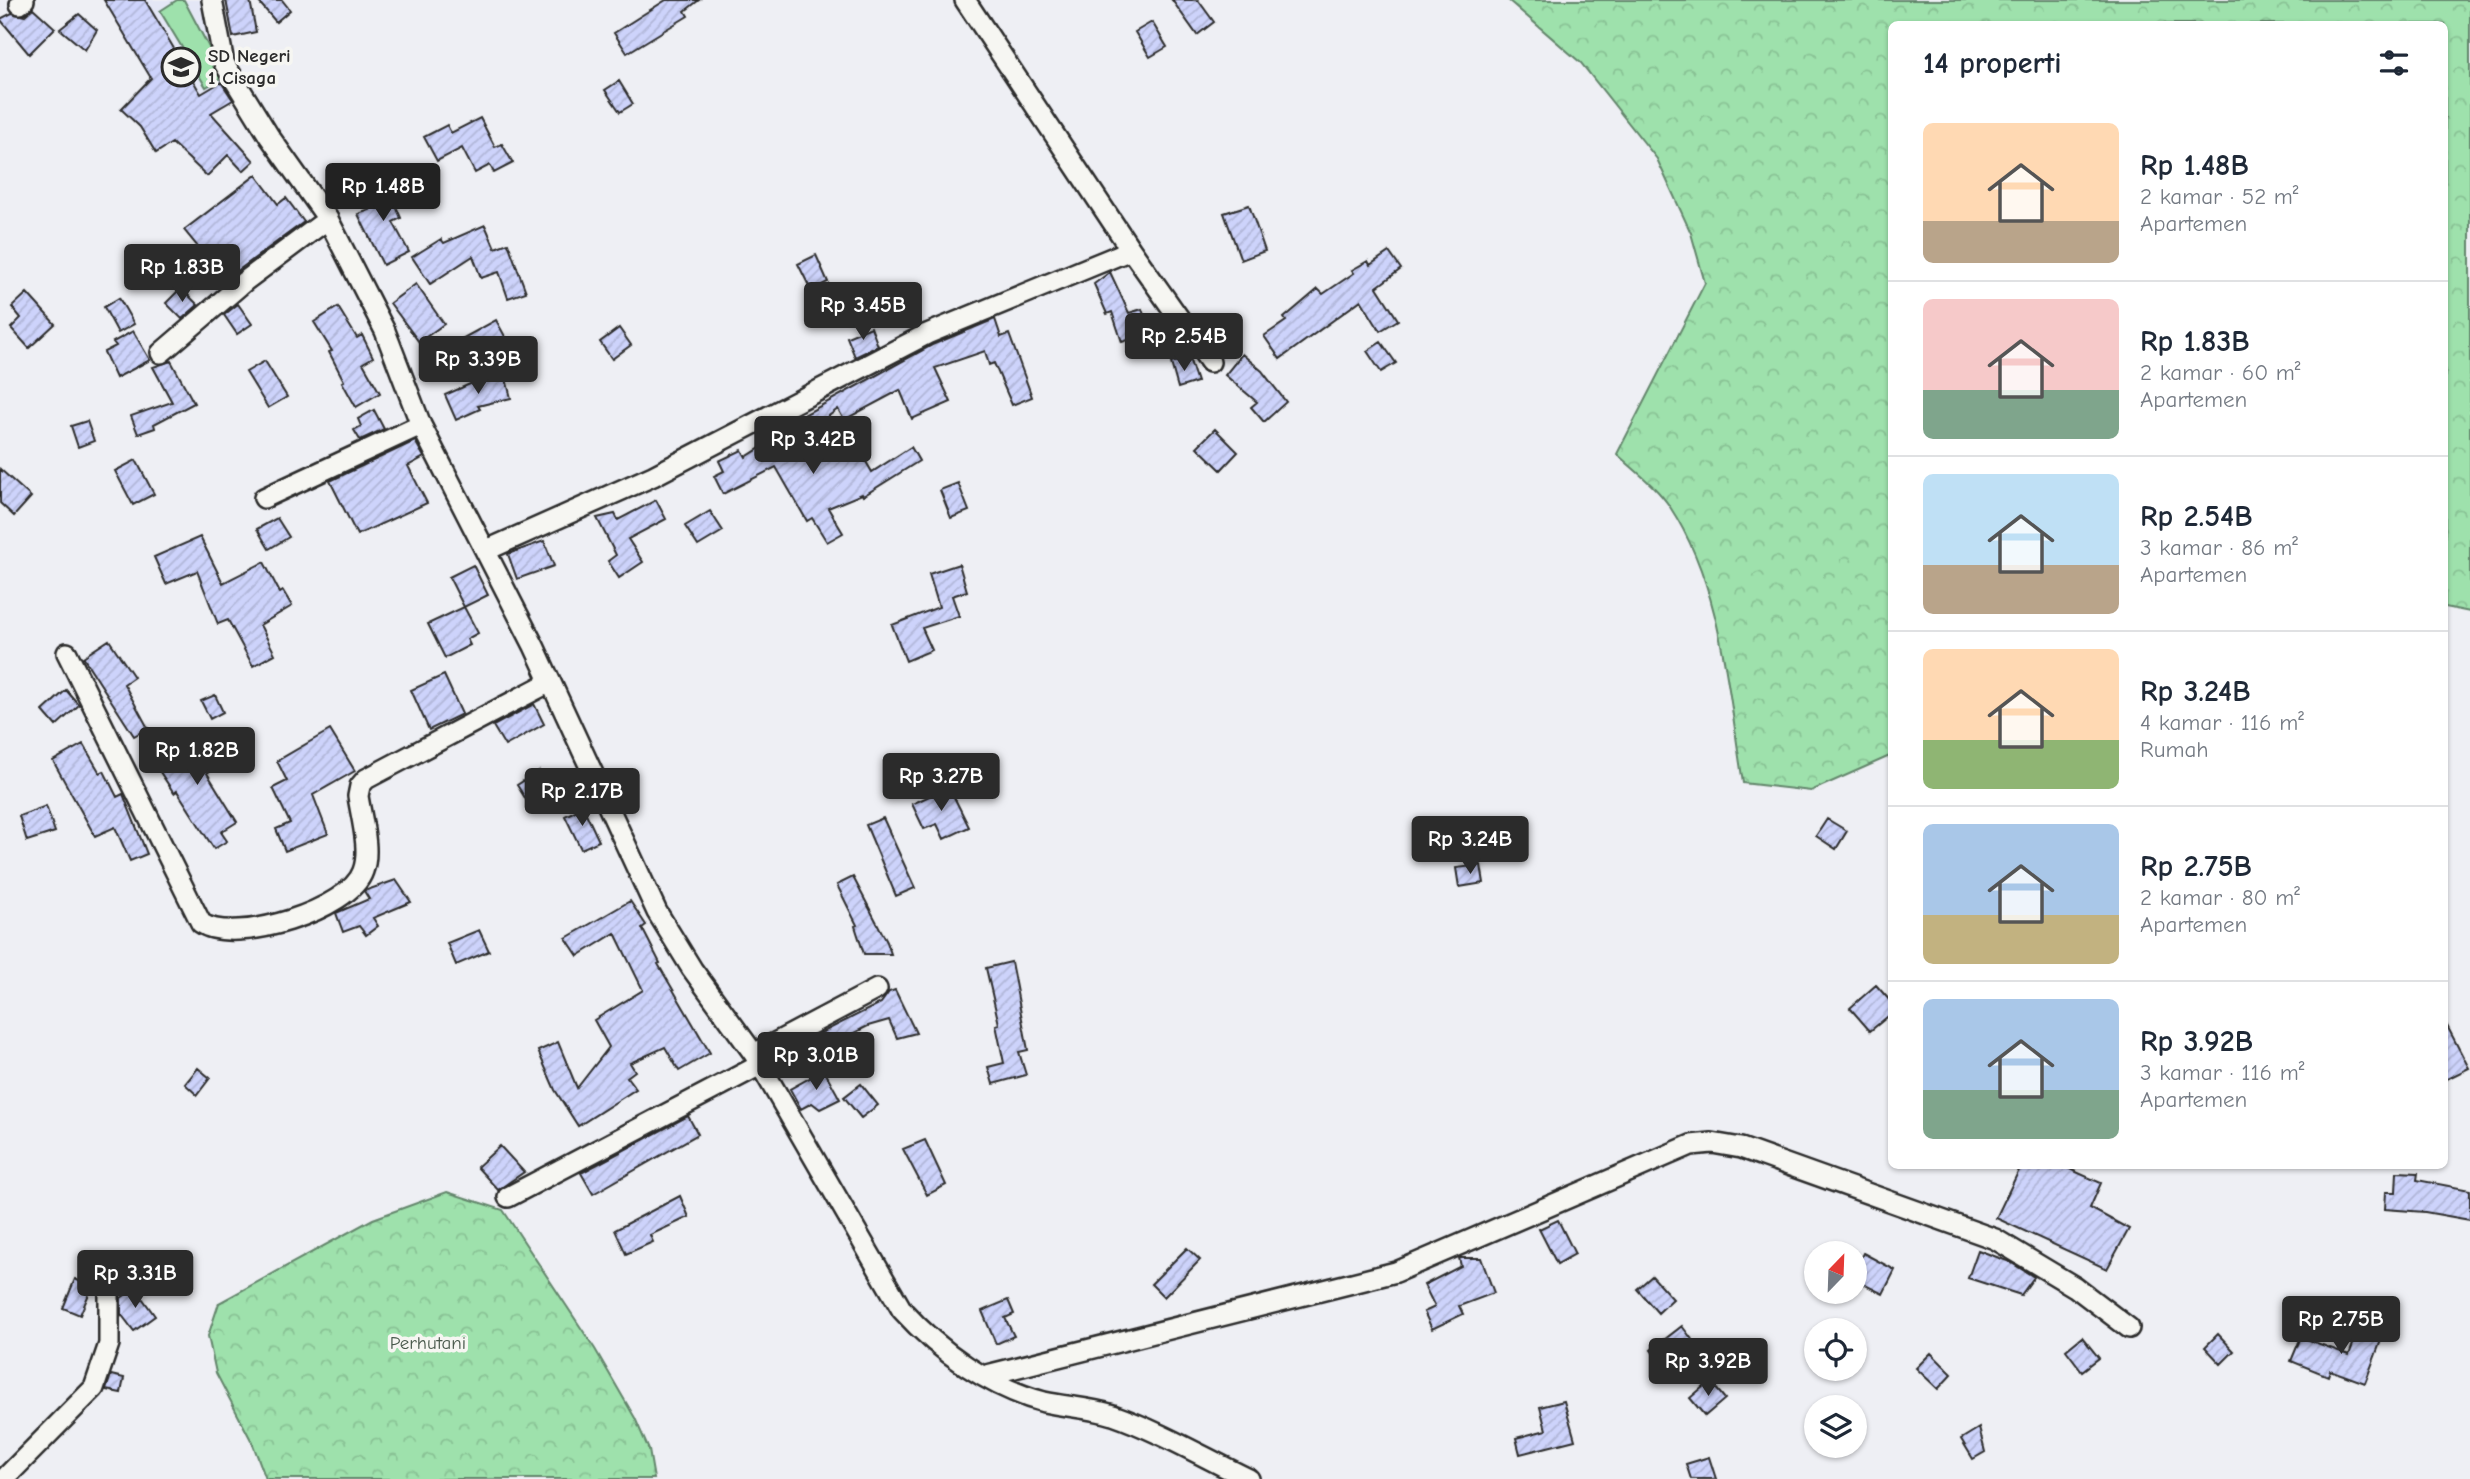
<!DOCTYPE html>
<html lang="id">
<meta charset="utf-8">
<style>
body{margin:0;font-family:"Comic Neue",sans-serif;background:#f6f6f7;color:#1f2937;height:100vh;display:flex;flex-direction:column;font-size:26px;white-space:nowrap}
*{box-sizing:border-box;margin:0}
p{font-size:23px;color:#747a83}
.icon{flex:none;width:38px;height:38px;fill:none;stroke:currentColor;stroke-width:2;stroke-linecap:round;stroke-linejoin:round}
.map{position:relative;flex:1;overflow:hidden}
.sheet{position:absolute;left:1888px;top:21px;width:560px;height:1148px;display:flex;flex-direction:column;background:#fff;border-radius:10px;box-shadow:0 2px 5px #0004}
.sheet>*{flex:none}
.needle{width:46px;rotate:23deg}
.controls{position:absolute;left:1804px;top:1241px;display:grid;gap:14px}
.controls a{display:grid;place-items:center;width:63px;height:63px;border-radius:50%;background:#fff;box-shadow:0 2px 5px #0004;font-size:35px}
.price{position:absolute;translate:-50% -60px;padding:0 16px;border-radius:7px;background:#2b2b2b;color:#fff;font-size:23px;line-height:46px;filter:drop-shadow(0 2px 4px #0008)}
.price::after{content:'';position:absolute;left:50%;top:42px;width:21px;height:16px;margin-left:-10px;background:inherit;clip-path:polygon(0 0,100% 0,50% 100%)}
.price.active{background:#222;color:#fff}
ul{padding:0;list-style:none}
li{display:flex;align-items:center;gap:21px;height:175px;padding:0 35px}
li+li{border-top:2px solid #e0e1e3}
li span{display:grid;place-items:center;flex:none;width:196px;height:140px;border-radius:10px;color:#555}
li>.icon{margin-inline-start:auto}
span .icon{width:84px;height:84px;fill:#fffc;stroke-width:1}
li b{font-size:30px}
h2{display:flex;justify-content:space-between;align-items:center;height:84px;padding:0 35px;font-size:30px}
.map>svg:first-child{display:block}
</style>
<div class="map">
<svg width="2470" height="1479" viewBox="0 0 2470 1479">
<defs>
<pattern id="forest-crowns" width="20" height="18" patternUnits="userSpaceOnUse" patternTransform="scale(1.75)"><rect width="20" height="18" fill="#9ee1ac"/><path d="M2 6a3 3 0 1 1 6 0M12 15a3 3 0 1 1 6 0" fill="none" stroke="#88c194"/></pattern>
<pattern id="building-hatch" width="6" height="6" patternUnits="userSpaceOnUse" patternTransform="scale(1.75)"><rect width="6" height="6" fill="#cdd3fb"/><path d="M-1 1l2-2M0 6l6-6M5 7l2-2" fill="none" stroke="#b0b5d7"/></pattern>
</defs>
<rect width="100%" height="100%" fill="#eeeff4"/>
<filter id="ink" filterUnits="userSpaceOnUse"><feTurbulence type="fractalNoise" baseFrequency=".0143" numOctaves="2"/><feDisplacementMap in="SourceGraphic" scale="14" xChannelSelector="R" yChannelSelector="G"/><feConvolveMatrix kernelMatrix="1 2 1 2 8 2 1 2 1" color-interpolation-filters="sRGB"/></filter>
<g filter="url(#ink)">
<path fill="#e4e7f6" d="M104,0H204L237,98L182,130Z"/>
<path fill="url(#forest-crowns)" stroke="#64866c" stroke-width="2" d="M1508,0H2470V612L2445,607V24H1892V755L1811,791L1743,783C1728,691 1722,586 1670,507C1657,487 1634,470 1617,454L1705,283L1691,233L1657,159L1581,63Z
M447,1192L503,1210L595,1349L635,1418L649,1450L654,1479H266L252,1442L216,1373L208,1336L219,1303L373,1219Z"/>
<path fill="#9ee1ac" stroke="#64866c" stroke-width="2" d="M177,0H184L224,76L206,87L160,11Z"/>
<path fill="url(#building-hatch)" stroke="#2b2b2b" stroke-width="2" d="M104,0H145L201,94L221,82L233,100L211,113L254,161L243,171L228,155L207,176L172,143L156,153L140,127L121,109L151,78Z
M226,0H250L256,32L233,37Z
M257,0H282L290,10L276,22Z
M666,0H699L685,11L688,16L627,53L614,33Z
M1172,0H1198L1214,22L1197,35Z
M33,8L55,28L29,54L0,19L12,13L24,16Z
M79,14L97,30L85,50L60,29Z
M1152,22L1167,47L1150,57L1135,32Z
M619,81L633,104L620,112L605,90Z
M480,118L495,147L502,144L513,163L494,173L490,165L475,173L462,148L437,161L424,137L447,125L451,133Z
M256,175L278,204L286,198L304,222L225,280L184,230Z
M385,180L401,218L393,222L409,252L383,265L358,214L370,210L361,190Z
M1249,205L1265,251L1241,260L1224,213Z
M485,225L495,248L508,243L526,292L508,298L499,272L481,278L473,256L430,284L412,257L441,239L444,243Z
M1389,252L1401,269L1377,287L1398,320L1380,331L1361,300L1280,359L1264,336L1286,321L1284,318L1318,289L1323,294L1354,273L1352,270L1368,261L1370,265Z
M816,255L828,282L811,290L798,264Z
M1110,272L1129,313L1142,309L1150,333L1122,342L1112,312L1107,314L1094,284Z
M416,284L444,324L419,342L390,303Z
M181,288L198,305L182,319L166,303Z
M27,293L55,324L29,348L11,328L21,318L12,307Z
M119,298L134,324L118,333L104,307Z
M238,304L252,324L237,334L224,315Z
M338,307L357,338L362,335L373,357L363,363L380,393L356,407L342,382L344,381L329,352L332,351L314,322Z
M995,319L1001,337L1009,334L1032,397L1012,405L994,363L989,365L985,351L935,368L951,402L912,419L900,390L844,420L838,409L810,430L800,417L932,345Z
M496,320L507,340L469,361L458,341Z
M871,327L878,346L855,357L847,337Z
M619,328L631,345L612,359L600,342Z
M133,331L150,360L116,378L104,352L116,346L113,342Z
M1381,342L1396,363L1381,372L1367,351Z
M1242,354L1262,371L1286,402L1264,422L1251,407L1257,402L1225,375Z
M1189,358L1197,382L1178,388L1171,363Z
M171,361L194,403L154,424L155,428L138,434L131,416L172,402L153,367Z
M265,361L287,397L268,408L246,372Z
M505,375L511,398L478,406L480,409L456,420L445,395L470,384Z
M374,410L384,429L360,440L354,430L361,426L358,419Z
M87,421L94,441L78,447L71,426Z
M790,429L814,465L854,441L872,472L911,447L919,461L863,496L862,494L828,508L843,533L827,542L812,518L807,521L776,467L723,494L714,476L724,471L719,461L742,450L746,457Z
M1215,429L1238,452L1221,470L1197,447Z
M415,441L424,457L408,466L427,503L357,535L330,481Z
M136,460L154,494L133,505L115,471Z
M0,469L31,497L14,516L0,503Z
M958,483L969,511L951,518L940,490Z
M656,500L666,519L628,539L643,562L619,578L608,561L616,555L597,518L615,514L618,520Z
M710,511L723,531L698,546L685,526Z
M277,518L289,537L269,549L257,529Z
M200,537L223,583L264,562L280,593L283,591L292,606L260,625L275,654L253,666L228,620L218,624L197,571L166,584L154,557Z
M544,541L554,566L517,579L508,554Z
M959,564L967,591L952,596L959,616L922,628L932,650L906,661L892,625L939,607L929,574Z
M473,565L488,595L464,607L449,577Z
M464,607L478,633L467,639L470,645L445,658L428,624Z
M109,640L134,677L124,684L148,728L134,736L83,657Z
M444,675L462,714L429,730L411,690Z
M66,690L79,705L56,726L43,711Z
M215,695L223,712L210,719L201,701Z
M534,704L544,724L505,746L493,726Z
M330,730L355,771L313,795L328,834L285,851L276,829L290,823L273,788L287,781L277,761Z
M201,737L220,765L207,773L237,822L221,832L227,841L214,849L177,791L174,793L150,757L172,742L178,752Z
M83,744L100,773L104,771L117,797L123,794L147,854L130,861L115,827L95,836L53,761Z
M539,771L549,787L527,801L517,785Z
M949,787L969,827L944,839L937,824L924,829L912,804Z
M46,806L55,832L27,841L19,816Z
M583,807L599,841L581,849L565,816Z
M883,818L915,888L896,896L866,825Z
M1827,819L1847,831L1836,849L1816,836Z
M1481,865L1484,883L1459,887L1456,868Z
M853,877L887,942L891,954H864L855,926L857,925L837,885Z
M396,880L411,902L373,918L378,926L366,935L359,926L343,932L336,913L369,899L364,891Z
M630,901L646,925L642,928L660,963L658,964L710,1053L679,1071L665,1047L630,1063L635,1071L627,1077L636,1089L578,1126L555,1090L538,1051L558,1042L577,1088L609,1047L594,1020L643,990L615,933L578,956L566,938Z
M479,930L489,951L456,965L447,943Z
M1011,962L1028,1050L1019,1052L1026,1075L993,1084L988,1067L1004,1063L996,1025L999,1024L986,968Z
M1876,985L1892,1003V1013L1870,1031L1850,1008Z
M895,990L916,1033L897,1038L889,1020L868,1026L820,1050L813,1037L881,1003L889,992Z
M2445,1022L2469,1068L2445,1080Z
M198,1068L210,1078L197,1095L185,1084Z
M824,1070L840,1099L820,1109L812,1103L801,1109L790,1089Z
M861,1084L878,1105L861,1118L844,1097Z
M688,1116L698,1134L593,1194L581,1173Z
M925,1140L946,1185L927,1195L903,1149Z
M500,1146L524,1172L498,1190L477,1167Z
M2021,1166H2063L2101,1183L2090,1208L2129,1229L2107,1269L1996,1218Z
M2397,1172L2418,1173L2417,1180L2470,1190V1220L2425,1212L2385,1209L2386,1192H2396Z
M680,1196L689,1217L650,1235L653,1242L626,1254L615,1230Z
M1558,1220L1575,1254L1557,1264L1539,1229Z
M1187,1248L1200,1260L1164,1297L1151,1284Z
M1978,1250L2010,1262L2034,1277L2021,1295L1968,1278Z
M1863,1253L1895,1270L1883,1294L1855,1280V1269Z
M1459,1258H1481L1494,1293L1459,1306L1463,1314L1432,1329L1424,1312L1435,1307L1424,1285L1461,1266Z
M1652,1276L1673,1299L1658,1313L1637,1289Z
M75,1279L92,1287L80,1315L63,1308Z
M135,1288L155,1316L134,1331L121,1314V1298Z
M1008,1300L1014,1314L1005,1318L1014,1336L996,1344L982,1311Z
M1682,1326L1700,1350L1669,1373L1651,1350Z
M2360,1326L2383,1335L2365,1383L2330,1370L2328,1376L2291,1361L2301,1337L2349,1355Z
M2218,1334L2234,1351L2221,1364L2205,1347Z
M2082,1337L2099,1358L2082,1371L2066,1350Z
M1931,1353L1952,1374L1938,1389L1916,1368Z
M111,1375L124,1378L121,1393L106,1390Z
M1710,1381L1725,1399L1705,1416L1690,1398Z
M1564,1401L1575,1440L1520,1454L1516,1438L1546,1430L1540,1407Z
M1979,1428L1985,1452L1973,1459L1961,1439Z
M1709,1457L1716,1479H1691L1686,1464Z"/>
<g fill="none" stroke-linecap="round" stroke-linejoin="round">
<defs>
<path id="minor" d="M212,0L224,63L269,136L328,219L385,331L421,425L534,646L657,912L692,969L754,1054L902,1310C940,1352 989,1387 1044,1402C1067,1407 1091,1408 1113,1415C1159,1431 1205,1458 1249,1479
M965,0L1131,250L1210,362
M20,4L24,0
M161,353L245,281L328,219
M264,498L421,425
M487,550L653,476L927,334L1131,250
M67,653L201,923C234,946 350,910 363,871C371,850 361,817 358,796L360,786L366,779L550,682
M754,1054L877,989
M508,1197L760,1065
M983,1376L1396,1272L1691,1145L1712,1143L1741,1148L1995,1239L2075,1287L2129,1328
M4,1479L94,1388L109,1344V1294"/>
</defs>
<use href="#minor" stroke="#2b2b2b" stroke-width="24"/>
<use href="#minor" stroke="#f6f6f2" stroke-width="19"/>
</g>
</g>
<defs>
<symbol id="school-ring" viewBox="-11 -11 22 22"><circle r="9.5" fill="#f6f6f2" stroke="#2b2b2b" stroke-width="1.5"/><path d="M0-5L7-2L0 1L-7-2ZM-4 1L0 2.5L4 1V4Q0 6-4 4Z" fill="#2b2b2b"/></symbol>
</defs>
<g fill-rule="evenodd">
<use href="#school-ring" x="159" y="45" width="44" height="44"/>
</g>
<g text-anchor="middle" dominant-baseline="central" stroke-width="7" stroke-linejoin="round" paint-order="stroke">
<g font-size="19" font-weight="bold" fill="#2b2b2b" stroke="#f6f6f2" text-anchor="start">
<text x="208" y="56">SD Negeri<tspan x="208" dy="22">1 Cisaga</tspan></text>
</g>
<g font-size="19" fill="#48584b" stroke="#f6f6f2">
<text x="428" y="1343">Perhutani</text>
</g>
</g>
</svg>
<div class="controls">
<a><svg class="needle" viewBox="-14 -14 28 28"><path d="M0-13l5 13h-10z" fill="#e53935"/><path d="M0 13l5-13h-10z" fill="#747a83"/></svg></a>
<a><svg class="icon" aria-label="locate" viewBox="0 0 24 24"><circle cx="12" cy="12" r="6"/><path d="M12 2v4M12 18v4M2 12h4M18 12h4"/></svg></a>
<a><svg class="icon" aria-label="layers" viewBox="0 0 24 24"><path d="M12 4l9 5-9 5-9-5zM3 14l9 5 9-5"/></svg></a>
</div>
<b class="price active" style="left:383px;top:223px">Rp 1.48B</b>
<b class="price" style="left:182px;top:304px">Rp 1.83B</b>
<b class="price" style="left:863px;top:342px">Rp 3.45B</b>
<b class="price" style="left:1184px;top:373px">Rp 2.54B</b>
<b class="price" style="left:478px;top:396px">Rp 3.39B</b>
<b class="price" style="left:813px;top:476px">Rp 3.42B</b>
<b class="price" style="left:197px;top:787px">Rp 1.82B</b>
<b class="price" style="left:941px;top:813px">Rp 3.27B</b>
<b class="price" style="left:582px;top:828px">Rp 2.17B</b>
<b class="price" style="left:1470px;top:876px">Rp 3.24B</b>
<b class="price" style="left:816px;top:1092px">Rp 3.01B</b>
<b class="price" style="left:135px;top:1310px">Rp 3.31B</b>
<b class="price" style="left:2341px;top:1356px">Rp 2.75B</b>
<b class="price" style="left:1708px;top:1398px">Rp 3.92B</b>
<section class="sheet">
<h2>14 properti<svg class="icon" aria-label="filters" viewBox="0 0 24 24"><path d="M4 7h16M4 17h16"/><circle cx="9" cy="7" r="2"/><circle cx="15" cy="17" r="2"/></svg></h2>
<ul>
<li><span style="background:linear-gradient(#ffd9b3 70%,#b9a48a 0)"><svg class="icon" aria-label="home" viewBox="0 0 24 24"><path d="M3 11l9-7 9 7M6 9v11h12V9"/></svg></span><div><b>Rp 1.48B</b><p>2 kamar · 52 m²</p><p>Apartemen</p></div></li>
<li><span style="background:linear-gradient(#f6c9c9 65%,#7fa58c 0)"><svg class="icon" aria-label="home" viewBox="0 0 24 24"><path d="M3 11l9-7 9 7M6 9v11h12V9"/></svg></span><div><b>Rp 1.83B</b><p>2 kamar · 60 m²</p><p>Apartemen</p></div></li>
<li><span style="background:linear-gradient(#bfe0f5 65%,#b9a48a 0)"><svg class="icon" aria-label="home" viewBox="0 0 24 24"><path d="M3 11l9-7 9 7M6 9v11h12V9"/></svg></span><div><b>Rp 2.54B</b><p>3 kamar · 86 m²</p><p>Apartemen</p></div></li>
<li><span style="background:linear-gradient(#ffd9b3 65%,#8fb573 0)"><svg class="icon" aria-label="home" viewBox="0 0 24 24"><path d="M3 11l9-7 9 7M6 9v11h12V9"/></svg></span><div><b>Rp 3.24B</b><p>4 kamar · 116 m²</p><p>Rumah</p></div></li>
<li><span style="background:linear-gradient(#a9c7e8 65%,#c2b280 0)"><svg class="icon" aria-label="home" viewBox="0 0 24 24"><path d="M3 11l9-7 9 7M6 9v11h12V9"/></svg></span><div><b>Rp 2.75B</b><p>2 kamar · 80 m²</p><p>Apartemen</p></div></li>
<li><span style="background:linear-gradient(#a9c7e8 65%,#7fa58c 0)"><svg class="icon" aria-label="home" viewBox="0 0 24 24"><path d="M3 11l9-7 9 7M6 9v11h12V9"/></svg></span><div><b>Rp 3.92B</b><p>3 kamar · 116 m²</p><p>Apartemen</p></div></li>
</ul>
</section>
</div>
